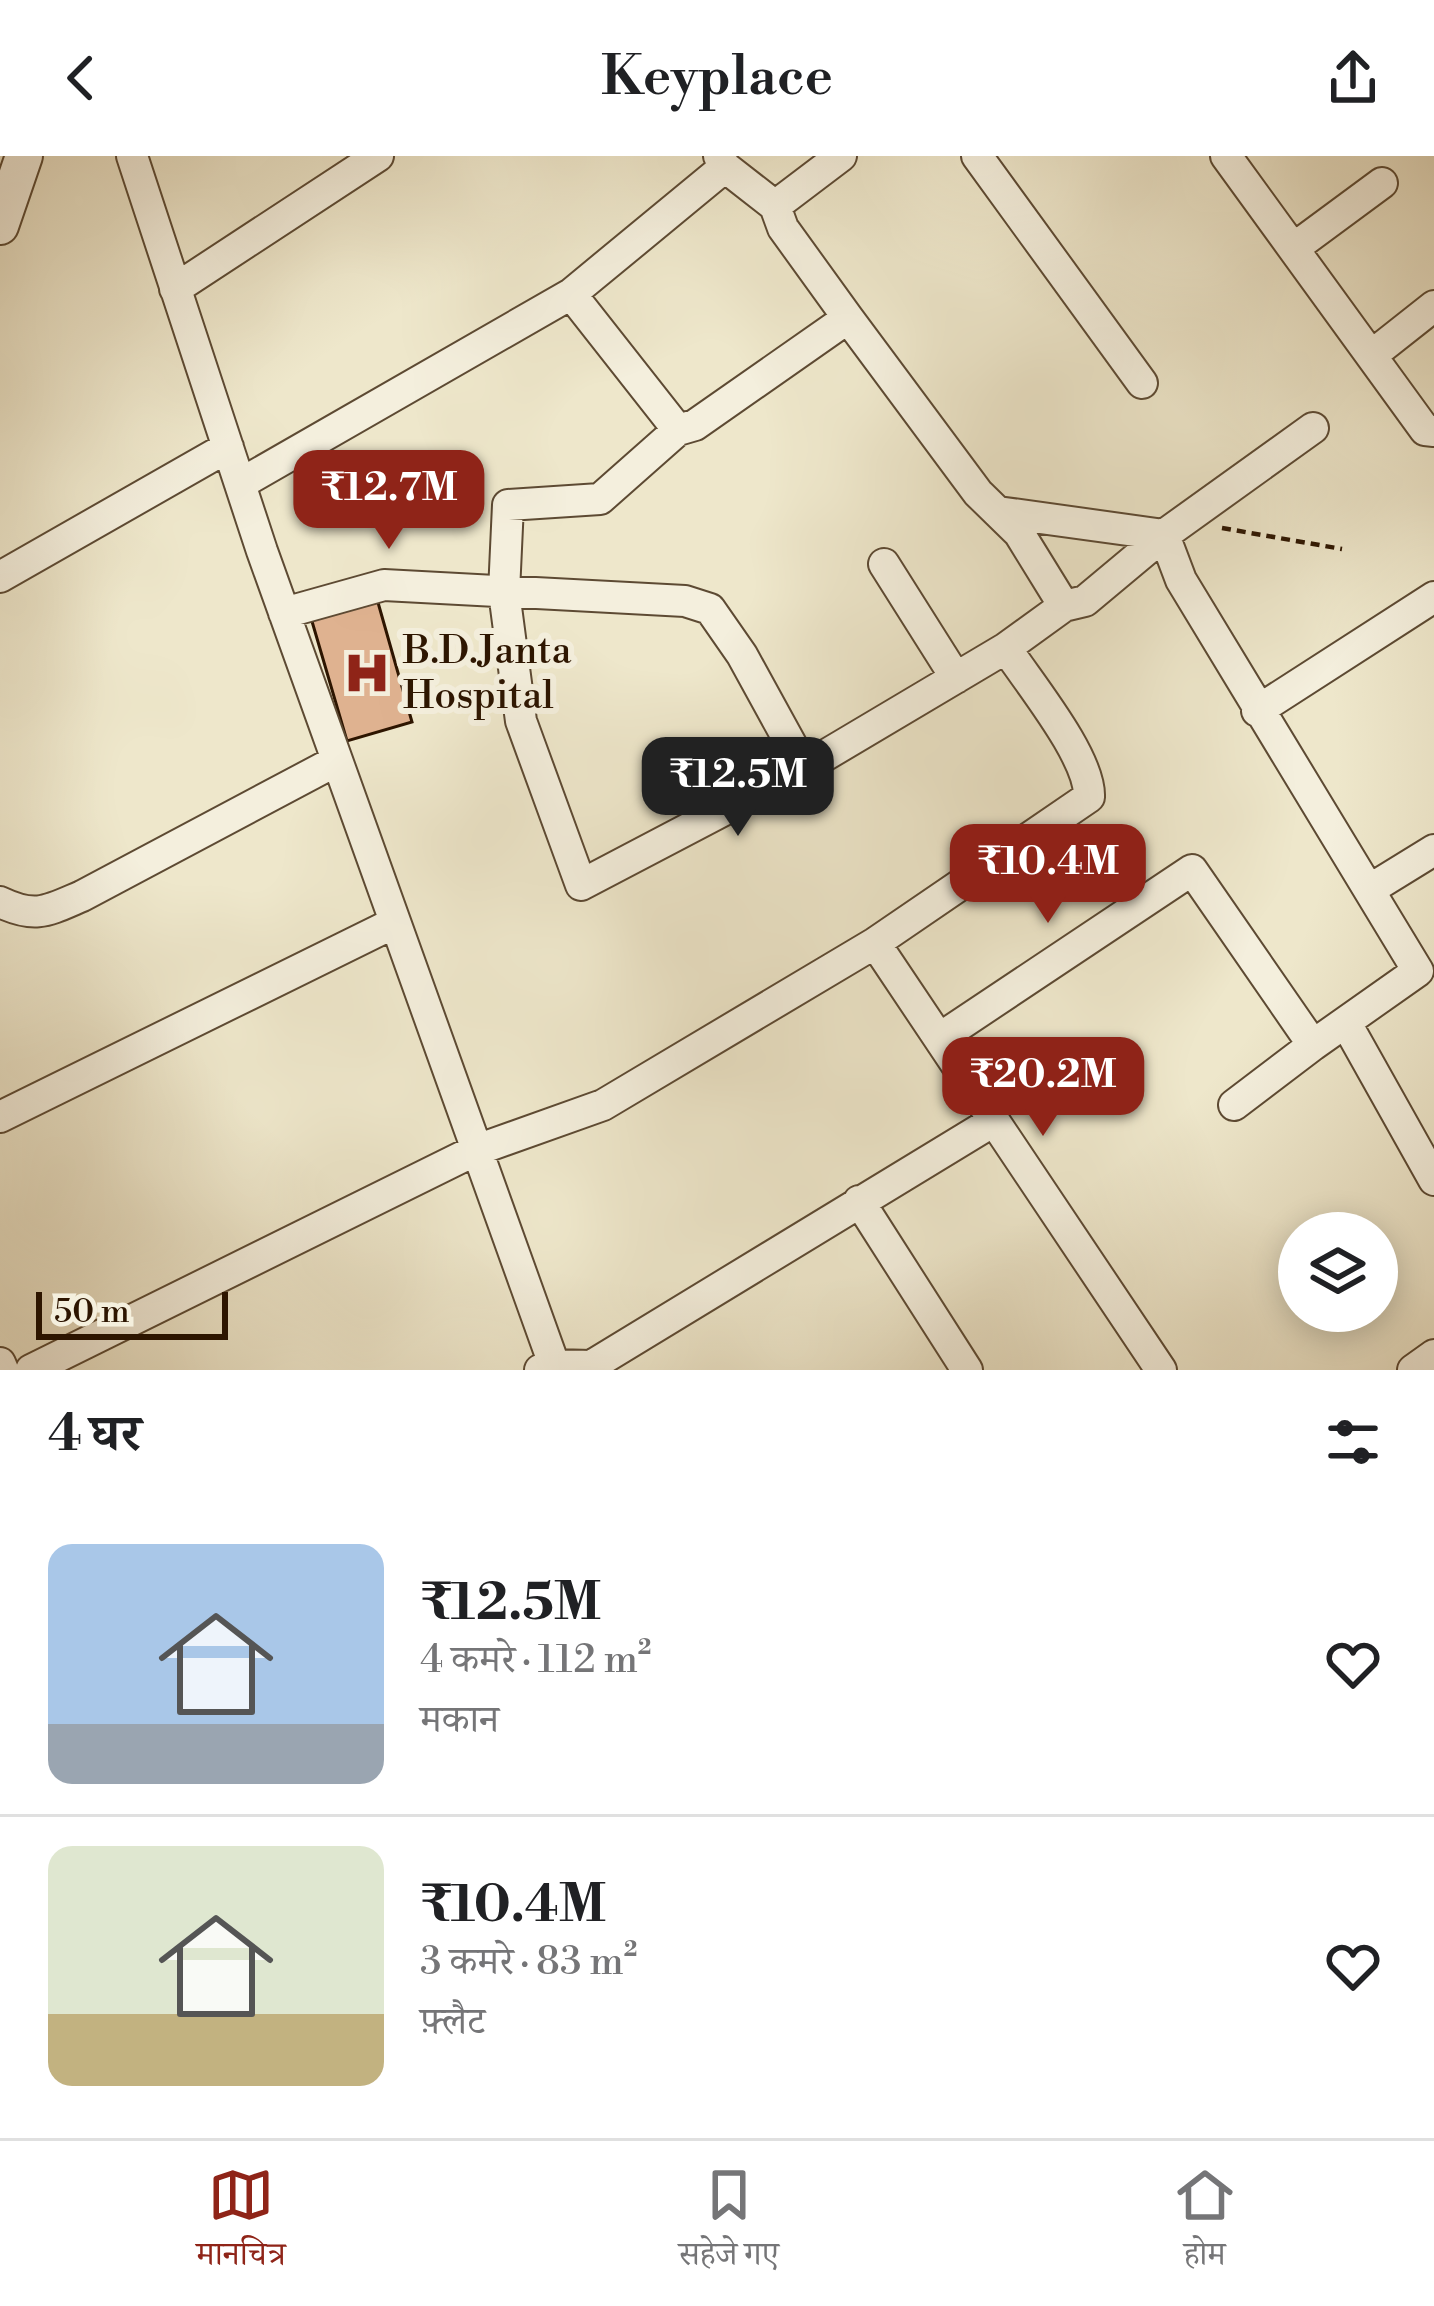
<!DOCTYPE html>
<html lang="hi">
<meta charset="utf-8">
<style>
body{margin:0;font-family:"Libre Bodoni","Noto Serif Devanagari",serif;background:#f2f2f2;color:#202124;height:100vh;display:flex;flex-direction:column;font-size:45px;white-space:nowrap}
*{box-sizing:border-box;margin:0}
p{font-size:39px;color:#757577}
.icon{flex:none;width:66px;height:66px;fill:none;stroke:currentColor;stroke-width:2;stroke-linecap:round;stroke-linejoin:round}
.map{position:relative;height:1214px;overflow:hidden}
.sheet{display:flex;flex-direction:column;background:#fff;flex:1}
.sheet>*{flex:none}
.fabs{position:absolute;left:1278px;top:1056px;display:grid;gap:24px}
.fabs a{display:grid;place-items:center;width:120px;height:120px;border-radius:50%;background:#fff;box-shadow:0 6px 30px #0003;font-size:60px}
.scale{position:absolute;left:36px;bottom:30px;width:192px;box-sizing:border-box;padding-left:12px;border:6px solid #2d1500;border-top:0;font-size:33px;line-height:42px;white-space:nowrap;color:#2d1500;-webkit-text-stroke:9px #f4efdd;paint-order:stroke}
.price{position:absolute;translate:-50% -102px;padding:0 27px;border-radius:24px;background:#8f2418;color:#fff;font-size:39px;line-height:78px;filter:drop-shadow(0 3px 6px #0008)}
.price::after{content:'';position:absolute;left:50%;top:72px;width:36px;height:27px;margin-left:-18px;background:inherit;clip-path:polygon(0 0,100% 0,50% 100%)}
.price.selected{background:#222;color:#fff}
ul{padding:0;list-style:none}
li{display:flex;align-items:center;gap:36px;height:300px;padding:0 48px}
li+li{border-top:3px solid #e0e0e0}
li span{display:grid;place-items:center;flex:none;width:336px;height:240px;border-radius:24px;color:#555}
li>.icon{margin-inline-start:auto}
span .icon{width:144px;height:144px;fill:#fffc;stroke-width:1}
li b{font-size:51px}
h2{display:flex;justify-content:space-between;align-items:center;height:144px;padding:0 48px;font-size:51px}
header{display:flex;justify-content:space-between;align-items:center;height:156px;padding:0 48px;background:#fff;font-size:54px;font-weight:600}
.menu{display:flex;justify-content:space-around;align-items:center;height:168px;border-top:3px solid #e0e0e0;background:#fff;font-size:33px;color:#757577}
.menu a{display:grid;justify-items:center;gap:6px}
.menu .selected{color:#8f2418}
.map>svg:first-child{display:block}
</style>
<header><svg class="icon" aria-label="back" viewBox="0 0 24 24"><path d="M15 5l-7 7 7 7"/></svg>Keyplace<svg class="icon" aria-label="share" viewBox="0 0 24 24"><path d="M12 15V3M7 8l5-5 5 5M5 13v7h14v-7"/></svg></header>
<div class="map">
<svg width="1434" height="1214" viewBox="0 0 1434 1214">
<rect width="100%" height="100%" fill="#eee7cb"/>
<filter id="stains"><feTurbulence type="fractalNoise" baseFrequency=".00167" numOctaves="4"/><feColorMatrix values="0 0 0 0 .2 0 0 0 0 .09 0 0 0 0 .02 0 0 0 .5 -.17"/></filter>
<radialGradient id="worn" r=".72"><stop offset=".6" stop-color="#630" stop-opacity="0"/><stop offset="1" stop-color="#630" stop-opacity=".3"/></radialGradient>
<path fill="#dfb290" stroke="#2d1500" stroke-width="3" d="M377,443L412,566L347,585L311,462Z"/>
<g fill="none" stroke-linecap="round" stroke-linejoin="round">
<defs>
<path id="minor" d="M132,0L262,395L556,1214
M719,0L725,11L775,50L783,72L848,162L978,337L1019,377L1064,450
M977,0L1142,227
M1226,0L1425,274L1434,275
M775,50L841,0
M1294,92L1382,27
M175,133L378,0
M571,138L678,274
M848,162L695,269L678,274L600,343L508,349L504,436L521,565L581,729L804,612L1006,492L1064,450L1085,445L1164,379L1313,272
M1372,199L1434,150
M240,328L571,138L725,11
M884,408L956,522
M0,421L228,291
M284,457L384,429L685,445L710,453L742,499L804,612
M1257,555L1434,441
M1369,734L1434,694
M0,746C36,763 47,755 82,740L336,605
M875,787L1161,1214
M1346,867L1434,1024
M940,882L1192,714L1313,889L1418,815L1181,424L1164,379L998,356
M1234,949L1313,889
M0,961L394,767
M859,1045L967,1214
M0,1207L3,1214
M31,1214L474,995L603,949L875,787L1089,641C1091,602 1029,527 1006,492
M540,1214L554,1209L591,1210L992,966
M1413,1214L1434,1199"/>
<path id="tertiary" d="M0,70L24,0"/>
</defs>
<use href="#minor" stroke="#5d4a33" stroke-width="34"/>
<use href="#tertiary" stroke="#5d4a33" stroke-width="40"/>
<path stroke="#2d1500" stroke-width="4.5" stroke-dasharray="9 6" stroke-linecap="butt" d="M1222,372L1342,393"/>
<use href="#minor" stroke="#f4efdd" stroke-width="30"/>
<use href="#tertiary" stroke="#f4efdd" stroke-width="36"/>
</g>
<defs>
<symbol id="hospital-bare" viewBox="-9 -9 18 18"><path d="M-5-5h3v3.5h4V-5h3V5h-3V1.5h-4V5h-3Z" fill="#8f2418" stroke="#f4efdd" stroke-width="2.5" paint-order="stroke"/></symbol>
</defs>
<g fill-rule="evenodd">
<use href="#hospital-bare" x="334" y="484" width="66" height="66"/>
</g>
<g text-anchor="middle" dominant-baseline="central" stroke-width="12" stroke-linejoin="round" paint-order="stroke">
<g font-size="39" fill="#2d1500" stroke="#f4efdd" text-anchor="start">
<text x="403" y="495">B.D.Janta<tspan x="403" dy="45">Hospital</tspan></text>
</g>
</g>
<rect width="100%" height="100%" filter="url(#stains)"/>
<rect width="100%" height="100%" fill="url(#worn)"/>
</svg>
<div class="fabs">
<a><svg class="icon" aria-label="layers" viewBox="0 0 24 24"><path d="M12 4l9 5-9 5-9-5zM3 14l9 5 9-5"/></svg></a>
</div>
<div class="scale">50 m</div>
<b class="price" style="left:389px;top:396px">₹12.7M</b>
<b class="price selected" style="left:738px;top:683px">₹12.5M</b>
<b class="price" style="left:1048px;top:770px">₹10.4M</b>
<b class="price" style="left:1043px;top:983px">₹20.2M</b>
</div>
<section class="sheet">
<h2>4 घर<svg class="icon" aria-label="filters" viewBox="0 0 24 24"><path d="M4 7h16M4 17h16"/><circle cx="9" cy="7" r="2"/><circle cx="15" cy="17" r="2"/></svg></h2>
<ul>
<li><span style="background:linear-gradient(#a9c7e8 75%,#9aa5b1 0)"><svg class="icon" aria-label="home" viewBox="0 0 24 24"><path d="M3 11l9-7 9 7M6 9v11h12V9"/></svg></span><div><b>₹12.5M</b><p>4 कमरे · 112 m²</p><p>मकान</p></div><svg class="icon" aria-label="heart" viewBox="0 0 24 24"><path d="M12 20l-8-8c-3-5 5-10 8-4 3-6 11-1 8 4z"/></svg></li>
<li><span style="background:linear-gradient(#dfe7d0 70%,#c2b280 0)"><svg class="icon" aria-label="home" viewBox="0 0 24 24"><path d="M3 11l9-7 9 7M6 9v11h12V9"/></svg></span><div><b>₹10.4M</b><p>3 कमरे · 83 m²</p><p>फ़्लैट</p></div><svg class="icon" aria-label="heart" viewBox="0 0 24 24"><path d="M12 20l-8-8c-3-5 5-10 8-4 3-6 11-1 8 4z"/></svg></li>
</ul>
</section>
<nav class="menu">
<a class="selected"><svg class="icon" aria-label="map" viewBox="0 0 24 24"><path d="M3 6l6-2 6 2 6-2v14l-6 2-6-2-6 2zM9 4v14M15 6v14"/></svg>मानचित्र</a>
<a><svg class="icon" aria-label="saved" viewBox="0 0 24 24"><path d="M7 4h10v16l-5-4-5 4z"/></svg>सहेजे गए</a>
<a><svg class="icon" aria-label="home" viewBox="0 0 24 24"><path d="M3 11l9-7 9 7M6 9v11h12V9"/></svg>होम</a>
</nav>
